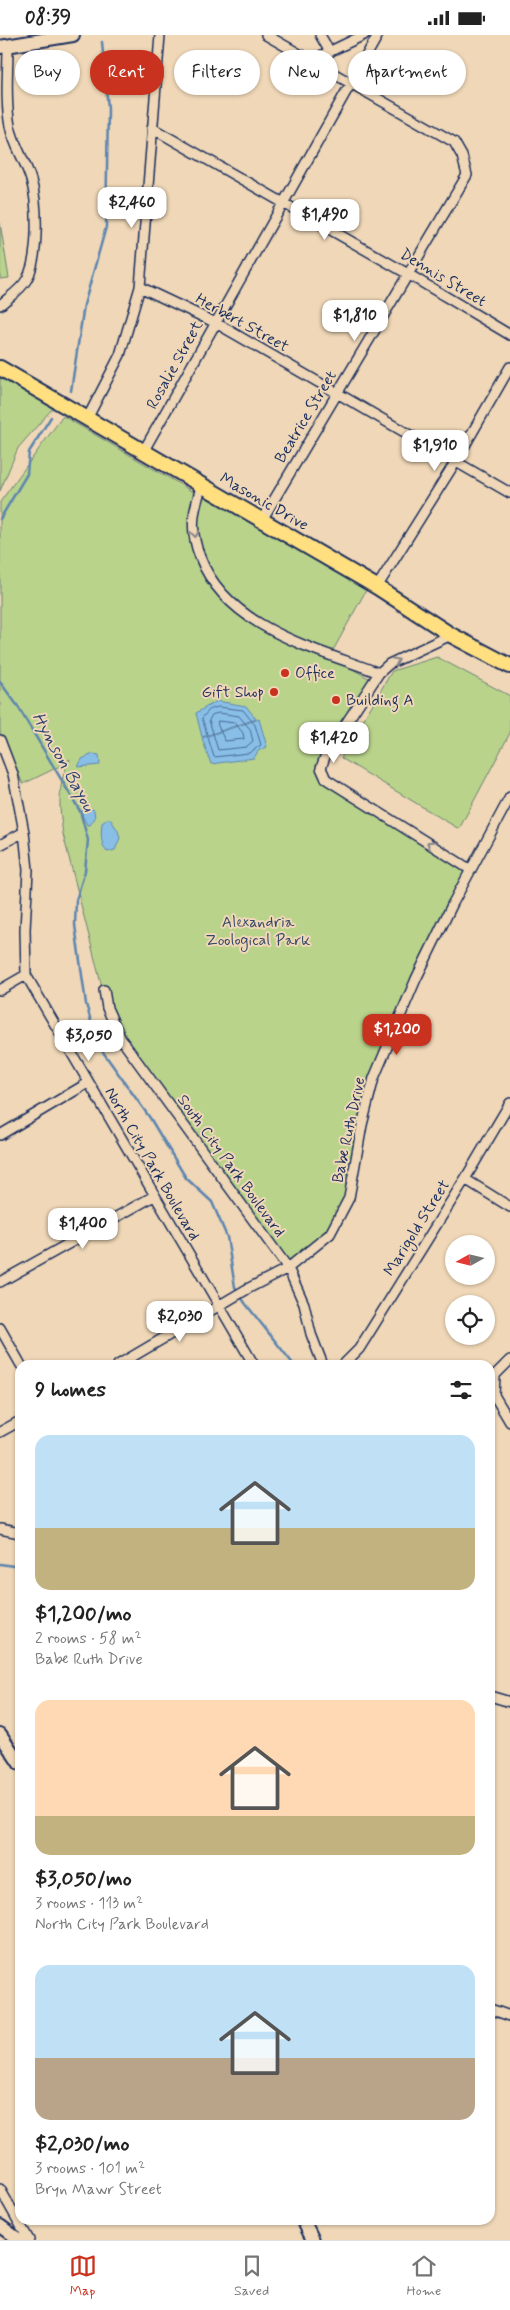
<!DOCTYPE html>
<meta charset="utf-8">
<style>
body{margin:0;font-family:Mynerve,sans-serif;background:#f6f6f6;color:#222;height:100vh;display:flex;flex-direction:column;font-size:19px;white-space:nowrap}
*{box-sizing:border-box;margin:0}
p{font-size:16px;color:#767676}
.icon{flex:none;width:28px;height:28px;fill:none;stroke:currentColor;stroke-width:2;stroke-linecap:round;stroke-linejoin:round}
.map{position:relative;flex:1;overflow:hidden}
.side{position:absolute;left:15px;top:1325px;width:480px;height:865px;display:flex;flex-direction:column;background:#fff;border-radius:15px;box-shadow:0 1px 4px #0004}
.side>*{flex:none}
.banner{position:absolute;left:15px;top:15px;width:480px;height:45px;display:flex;gap:10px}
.needle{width:32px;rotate:262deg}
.controls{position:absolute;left:445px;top:1200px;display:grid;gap:10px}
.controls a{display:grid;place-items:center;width:50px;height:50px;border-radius:50%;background:#fff;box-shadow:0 1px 4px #0004;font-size:25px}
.price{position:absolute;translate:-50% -42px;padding:0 11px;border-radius:10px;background:#fff;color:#222;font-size:16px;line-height:32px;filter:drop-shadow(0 1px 2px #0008)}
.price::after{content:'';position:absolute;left:50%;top:30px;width:15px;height:11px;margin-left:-8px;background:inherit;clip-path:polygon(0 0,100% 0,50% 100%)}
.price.on{background:#c8321e;color:#fff}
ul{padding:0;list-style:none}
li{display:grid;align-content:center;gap:10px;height:265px;padding:0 20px}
li span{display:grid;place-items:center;height:155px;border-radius:15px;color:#555}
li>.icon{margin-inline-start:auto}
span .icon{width:90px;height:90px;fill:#fffc;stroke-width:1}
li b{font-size:21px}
h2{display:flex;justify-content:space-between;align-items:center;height:60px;padding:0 20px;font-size:21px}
.chip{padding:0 18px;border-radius:22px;background:#fff;box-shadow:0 1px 4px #0004;font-size:18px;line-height:45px}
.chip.on{background:#c8321e;color:#fff}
.status{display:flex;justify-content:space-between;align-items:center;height:35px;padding:0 25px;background:#fff;direction:ltr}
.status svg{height:14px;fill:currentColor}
.menu{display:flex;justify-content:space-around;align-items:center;height:70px;border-top:1px solid #e0e0e0;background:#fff;font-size:14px;color:#767676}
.menu a{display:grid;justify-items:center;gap:2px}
.menu .on{color:#c8321e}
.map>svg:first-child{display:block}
</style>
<div class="status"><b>08:39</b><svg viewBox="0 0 49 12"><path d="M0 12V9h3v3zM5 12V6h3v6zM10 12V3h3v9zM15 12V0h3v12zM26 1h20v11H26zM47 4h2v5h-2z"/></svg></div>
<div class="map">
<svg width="510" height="2205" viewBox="0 0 510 2205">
<rect width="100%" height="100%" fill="#efd7b7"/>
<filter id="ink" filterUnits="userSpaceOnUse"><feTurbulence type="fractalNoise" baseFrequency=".02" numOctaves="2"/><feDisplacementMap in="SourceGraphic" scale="10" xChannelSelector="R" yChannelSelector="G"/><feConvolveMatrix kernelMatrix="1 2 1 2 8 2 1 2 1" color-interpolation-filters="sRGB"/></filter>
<g filter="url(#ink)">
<path fill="#b9d38b" stroke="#6a8174" d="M0,188L9,243L0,244Z
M0,333L58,367L18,413L0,456Z
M63,381L193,457L195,451L370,548L330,621L370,644L325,719L323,740L471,835L374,1042L353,1144L329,1199L283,1232L147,1041L107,972L63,799C59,772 57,749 70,724L60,731L23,749L0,697V467Z
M437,622L510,661V698L459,794L341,723L392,636Z"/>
<path fill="#89bfe7" stroke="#5d85b0" d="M217,666L246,671L256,684L202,702L196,678Z
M259,684L267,712L258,716L254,723L211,729L202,703Z
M93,719L99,720L100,730L78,732L82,724Z
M86,772L94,775L95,783L90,790H87L82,780L83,773Z
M107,784L111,785L118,796L120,803L115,815L107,817C100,809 101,797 102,788Z"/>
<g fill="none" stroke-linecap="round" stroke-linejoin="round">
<path stroke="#476995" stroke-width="1" d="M218,672L243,675L255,690L261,710L249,718L214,722L202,683L209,675Z
M219,678L239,681L250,694L253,706L246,712L218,715L209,685L212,680Z
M218,686L235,688L243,698L244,704L225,706L218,691Z"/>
<path stroke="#5d85b0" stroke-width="2.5" d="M71,356L84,270L106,192L108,74L102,7
M0,484L27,439L29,417L51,382
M0,647L17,670L80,776L88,805L85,836L76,865L75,890L86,969L98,1010L150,1083L186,1143L212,1167L227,1202L235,1252L245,1268L294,1330
M0,1529L20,1532"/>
<defs>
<path id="street" d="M320,0L330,17
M310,26L364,0
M152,93L408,239L510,300
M140,252L216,288L510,458
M0,270C9,262 21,255 27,244C39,222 38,168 31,145C26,127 14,111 10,91C5,66 8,37 8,11
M87,384L120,320L140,252L160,0
M143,417L378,0
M201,451C199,461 195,471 194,481C192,495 195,509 200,522C227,593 314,613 379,638
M262,485L467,140L462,121L454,107L266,0
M377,552L456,426L510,332
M451,600L389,629L379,638L326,719L321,733L326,744L471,835
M0,705L13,739L24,797L28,835L25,895L26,940L254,1330
M0,810L24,797
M0,955L26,940
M104,955L107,973L121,1004L288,1233L304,1269L311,1299L323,1330
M0,1100L88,1048
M465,1144L510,1172
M0,1247L154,1161
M0,1293L21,1330
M118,1330L249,1253L288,1233L330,1199L349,1163L362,1090L374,1043L416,944L453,868L510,762
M343,1330L359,1314L465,1144L510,1068
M495,1342L494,1360L510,1387
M491,1344L510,1325
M0,1397L20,1386
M0,1494L20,1498
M490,1661L510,1667
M490,1974L510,1981
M0,2154L29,2205"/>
<path id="secondary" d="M0,12L73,0
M0,1699L20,1729
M303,2185L313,2205
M0,2191L19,2205"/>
<path id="primary" d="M0,333L377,552L451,600L510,631"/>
</defs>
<use href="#street" stroke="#1b2f5e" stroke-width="12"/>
<use href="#secondary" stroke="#1b2f5e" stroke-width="16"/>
<use href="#primary" stroke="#1b2f5e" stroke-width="18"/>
<use href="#street" stroke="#efd7b7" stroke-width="9"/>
<use href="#secondary" stroke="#efd7b7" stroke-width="12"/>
<use href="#primary" stroke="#ffdf80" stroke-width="14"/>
</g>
<defs><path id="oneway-chevron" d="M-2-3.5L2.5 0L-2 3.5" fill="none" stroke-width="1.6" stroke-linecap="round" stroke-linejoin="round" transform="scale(1.25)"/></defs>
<g stroke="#85838a">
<use href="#oneway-chevron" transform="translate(195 499) rotate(84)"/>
<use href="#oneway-chevron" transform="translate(396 626) rotate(-26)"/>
<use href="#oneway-chevron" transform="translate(430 809) rotate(-148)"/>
</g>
</g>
<g fill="#c8321e" stroke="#efd7b7" stroke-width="2">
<circle cx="285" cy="638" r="5"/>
<circle cx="274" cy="657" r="5"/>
<circle cx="336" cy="665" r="5"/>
</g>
<g text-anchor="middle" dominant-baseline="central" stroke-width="4" stroke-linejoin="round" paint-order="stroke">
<g font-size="16" fill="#1b2f5e" stroke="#efd7b7">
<text transform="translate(443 243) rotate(31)">Dennis Street</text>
<text transform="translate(242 288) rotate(29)">Herbert Street</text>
<text transform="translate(175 330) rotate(-61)">Rosalie Street</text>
<text transform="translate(306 382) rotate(-59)">Beatrice Street</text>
<text transform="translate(264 467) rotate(30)">Masonic Drive</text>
<text transform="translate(349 1095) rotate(-78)">Babe Ruth Drive</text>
<text transform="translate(152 1129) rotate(60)">North City Park Boulevard</text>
<text transform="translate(231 1131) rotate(54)">South City Park Boulevard</text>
<text transform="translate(417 1193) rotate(-58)">Marigold Street</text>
</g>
<g font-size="16" fill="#1b2f5e" stroke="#efd7b7" text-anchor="start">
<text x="295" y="638">Office</text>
<text x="264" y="657" text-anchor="end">Gift Shop</text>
<text x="346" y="665">Building A</text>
</g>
<g font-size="16" fill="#334865" stroke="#efd7b7">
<text x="258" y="887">Alexandria<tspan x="258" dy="18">Zoological Park</tspan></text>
</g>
<g font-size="18" font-style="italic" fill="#2c4573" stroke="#efd7b7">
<text transform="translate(63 727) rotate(61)">Hynson Bayou</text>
</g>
</g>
</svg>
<div class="controls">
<a><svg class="needle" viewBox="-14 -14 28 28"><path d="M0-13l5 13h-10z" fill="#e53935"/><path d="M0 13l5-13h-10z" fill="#767676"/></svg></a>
<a><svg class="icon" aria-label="locate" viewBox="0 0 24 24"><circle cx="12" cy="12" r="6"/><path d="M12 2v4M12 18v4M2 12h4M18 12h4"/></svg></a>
</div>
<b class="price" style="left:132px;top:194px">$2,460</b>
<b class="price" style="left:325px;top:206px">$1,490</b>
<b class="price" style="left:355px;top:307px">$1,810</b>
<b class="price" style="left:435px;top:437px">$1,910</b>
<b class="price" style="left:334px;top:729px">$1,420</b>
<b class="price on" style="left:397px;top:1021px">$1,200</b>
<b class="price" style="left:89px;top:1027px">$3,050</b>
<b class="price" style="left:83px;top:1215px">$1,400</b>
<b class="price" style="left:180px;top:1308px">$2,030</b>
<div class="banner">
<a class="chip">Buy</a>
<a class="chip on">Rent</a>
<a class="chip">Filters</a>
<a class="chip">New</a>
<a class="chip">Apartment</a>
</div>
<section class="side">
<h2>9 homes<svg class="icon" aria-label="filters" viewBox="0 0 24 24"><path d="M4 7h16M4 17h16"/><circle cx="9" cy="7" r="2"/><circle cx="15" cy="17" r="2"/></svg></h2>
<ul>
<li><span style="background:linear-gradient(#bfe0f5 60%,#c2b280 0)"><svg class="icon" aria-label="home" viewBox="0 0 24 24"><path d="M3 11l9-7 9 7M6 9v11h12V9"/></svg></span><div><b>$1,200/mo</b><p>2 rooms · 58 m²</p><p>Babe Ruth Drive</p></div></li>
<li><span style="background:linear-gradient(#ffd9b3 75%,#c2b280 0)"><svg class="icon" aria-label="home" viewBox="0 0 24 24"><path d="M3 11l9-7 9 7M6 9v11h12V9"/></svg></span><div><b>$3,050/mo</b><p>3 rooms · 113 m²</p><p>North City Park Boulevard</p></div></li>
<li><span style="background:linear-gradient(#bfe0f5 60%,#b9a48a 0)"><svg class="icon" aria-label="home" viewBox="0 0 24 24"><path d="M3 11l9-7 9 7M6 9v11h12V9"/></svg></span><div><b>$2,030/mo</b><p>3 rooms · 101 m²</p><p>Bryn Mawr Street</p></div></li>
</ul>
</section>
</div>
<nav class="menu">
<a class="on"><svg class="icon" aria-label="map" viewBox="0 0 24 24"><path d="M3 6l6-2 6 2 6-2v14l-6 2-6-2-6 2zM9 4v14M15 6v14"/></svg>Map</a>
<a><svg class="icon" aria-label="saved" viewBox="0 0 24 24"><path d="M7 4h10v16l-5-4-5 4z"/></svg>Saved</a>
<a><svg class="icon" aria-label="home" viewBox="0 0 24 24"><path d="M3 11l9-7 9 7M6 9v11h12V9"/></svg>Home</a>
</nav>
